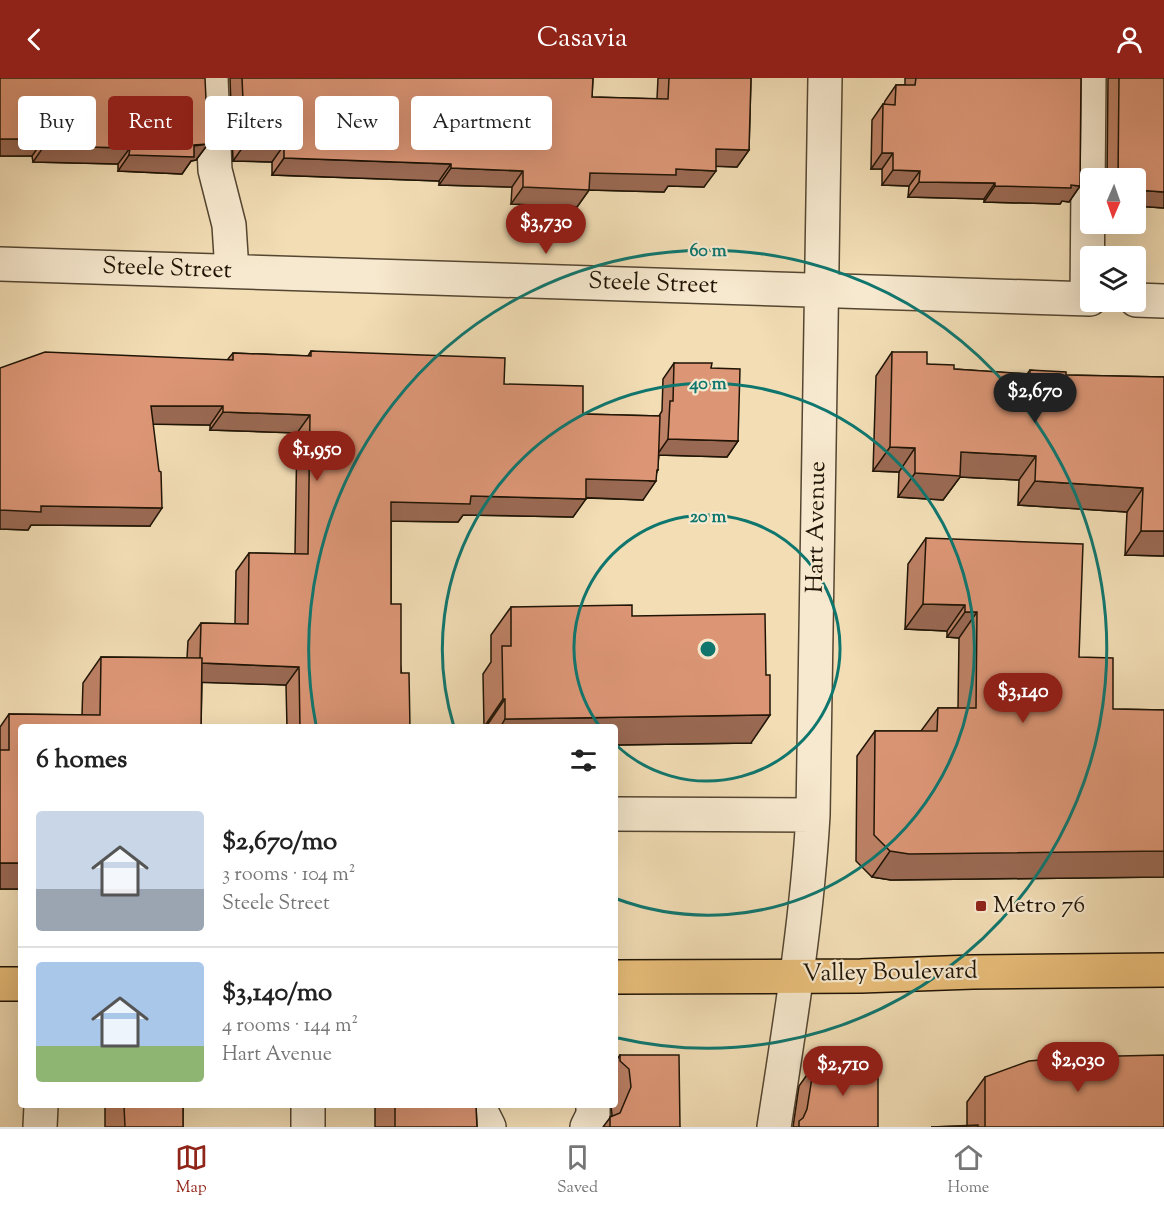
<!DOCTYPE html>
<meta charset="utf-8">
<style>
body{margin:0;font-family:"Sorts Mill Goudy",serif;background:#f6f6f6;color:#222;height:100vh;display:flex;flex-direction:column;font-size:22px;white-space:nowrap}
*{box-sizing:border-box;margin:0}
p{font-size:20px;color:#767676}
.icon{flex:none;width:33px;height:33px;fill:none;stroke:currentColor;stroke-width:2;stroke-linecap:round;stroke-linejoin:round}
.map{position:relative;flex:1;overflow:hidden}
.sheet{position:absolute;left:18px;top:646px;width:600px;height:384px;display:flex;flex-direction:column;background:#fff;border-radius:6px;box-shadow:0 6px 24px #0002}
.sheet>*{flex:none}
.guide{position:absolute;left:18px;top:18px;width:600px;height:54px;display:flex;gap:12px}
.needle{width:39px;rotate:182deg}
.tools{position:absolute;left:1080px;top:90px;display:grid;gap:12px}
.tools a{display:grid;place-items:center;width:66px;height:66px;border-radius:6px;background:#fff;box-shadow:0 6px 24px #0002;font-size:30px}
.price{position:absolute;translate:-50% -51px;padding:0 14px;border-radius:21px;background:#8f2418;color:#fff;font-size:20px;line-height:39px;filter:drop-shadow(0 2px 3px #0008)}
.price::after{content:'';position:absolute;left:50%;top:36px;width:18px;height:14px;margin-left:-9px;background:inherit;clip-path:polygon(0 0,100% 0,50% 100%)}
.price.active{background:#222;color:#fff}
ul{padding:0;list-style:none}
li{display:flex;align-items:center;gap:18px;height:150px;padding:0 18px}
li+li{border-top:2px solid #e0e0e0}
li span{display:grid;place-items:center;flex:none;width:168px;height:120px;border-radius:6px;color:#555}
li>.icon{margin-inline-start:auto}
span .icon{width:72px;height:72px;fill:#fffc;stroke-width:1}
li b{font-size:26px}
h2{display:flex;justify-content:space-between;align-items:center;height:72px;padding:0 18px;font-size:26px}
.pill{padding:0 21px;border-radius:6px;background:#fff;box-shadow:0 6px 24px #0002;font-size:21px;line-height:54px}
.pill.active{background:#8f2418;color:#fff}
header{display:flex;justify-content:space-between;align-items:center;height:78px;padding:0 18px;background:#8f2418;color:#fff;font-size:27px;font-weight:600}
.tabs{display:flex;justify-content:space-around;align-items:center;height:84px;border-top:2px solid #e0e0e0;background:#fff;font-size:16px;color:#767676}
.tabs a{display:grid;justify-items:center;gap:3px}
.tabs .active{color:#8f2418}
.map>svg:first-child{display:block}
</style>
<header><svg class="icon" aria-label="back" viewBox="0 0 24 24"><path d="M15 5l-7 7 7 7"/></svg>Casavia<svg class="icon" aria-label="person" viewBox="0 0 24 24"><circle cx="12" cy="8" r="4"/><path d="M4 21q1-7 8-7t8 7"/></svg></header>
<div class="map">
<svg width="1164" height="1049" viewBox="0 0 1164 1049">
<rect width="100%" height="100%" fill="#f2ddb5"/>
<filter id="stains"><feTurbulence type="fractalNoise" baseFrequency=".00333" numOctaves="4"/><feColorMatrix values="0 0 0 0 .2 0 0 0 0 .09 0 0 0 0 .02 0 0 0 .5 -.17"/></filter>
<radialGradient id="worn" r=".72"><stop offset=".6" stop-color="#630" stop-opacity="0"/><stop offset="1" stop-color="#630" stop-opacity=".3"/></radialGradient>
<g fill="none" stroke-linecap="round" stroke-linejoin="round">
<defs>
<path id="minor" d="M211,0L215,92L229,147L232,193
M0,186L1090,221
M1087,221L1089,0
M1136,222L1164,223
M615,736L813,737
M480,1028L481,1033L489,1049
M40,1049L41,1028
M308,1049V1028
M587,1049L593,1037V1028
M774,1049C790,945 807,842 813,737L825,0"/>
<path id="major" d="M615,899L861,898L973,894L1164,892
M0,906H21"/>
</defs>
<use href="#minor" stroke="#544631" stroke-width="36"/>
<use href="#major" stroke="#1f1405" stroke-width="36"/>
<use href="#minor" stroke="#f7e9cf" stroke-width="33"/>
<use href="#major" stroke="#e9be7a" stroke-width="33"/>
</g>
<path fill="#bd8165" stroke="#1f1405" stroke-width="1.5" d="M0,0L208,66L196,82L191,83L182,96L118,93V86L33,84L32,78H0Z
M230,0H593L592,19L657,21L658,0H751L749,72L737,89L716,88L704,109L668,108L664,114L589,112L577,129L511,126L512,109L439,107V103L272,97V84L233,83Z
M905,0H1081L1080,108L1069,124L1062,123L1060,126L984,124V121L908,119L909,108L882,107V91H871L872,42L883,26H884L885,23L896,7H905Z
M1108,0H1164V130L1136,128V100H1107Z
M311,273L504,306L583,336L659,338L662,333L663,301L674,285L711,290L738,363L727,379L659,377L657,394L643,422L586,420L573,439L463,437L458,444L391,443V526L410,650H287L286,607L202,604L201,650H21V811H0V649L9,636L82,637L83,605L101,579L187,580L188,563L201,545L235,546L236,493L249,475L295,476L297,355L210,352V347L153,346L150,448L31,447L28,452L0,451L228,281L233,275L308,278Z
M892,274L927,286L954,291L1027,296L1030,292L1066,297L1164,299V478L1125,477L1127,434L1018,427L1019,402L960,399L943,422L898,419L899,394L873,393L876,298Z
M926,460L1079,579L1113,631L1164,632V799L891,802L872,799L856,783L857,678L875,653H921L938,630H958L959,560L947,559V553L905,551L908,486Z
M511,529L632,538L751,665L615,667V650L484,649L483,596L491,584V557Z
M620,977L680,1049H603L612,1037L611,1028H615V984Z
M814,987L878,1049H793L799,1008Z
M985,999L1164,1049H931L967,1048V1024Z
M105,1028H183V1049H105Z
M375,1028H476L477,1049H375Z"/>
<path fill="#9a6953" stroke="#1f1405" stroke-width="1.5" d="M0,61H44L32,78H0Z
M208,66L196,82L191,83L182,96L118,93L129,77Z
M245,66L284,67L272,84L233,83Z
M44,68L130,70L118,86L33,84Z
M716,71L749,72L737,89L705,88Z
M882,75H893L882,91H871Z
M284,80L451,86L439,103L272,97Z
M451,90L523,93L512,109L439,107Z
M676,91L716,93L704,109L668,108L664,114L589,112L577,129L511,126L523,109L590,95Z
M893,92L920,93L909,108L882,107Z
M919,104L995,105L984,121L908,119Z
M1071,107L1080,108L1069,124L1062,123L1060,126L984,124L995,108Z
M1136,112L1164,114V130L1136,128Z
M151,328H223L210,347L138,346Z
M223,334L310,337L297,355L210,352Z
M668,361L738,363L727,379L657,377Z
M890,369L915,370L899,394L873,393Z
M961,374L1036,378L1019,402L960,399L943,422L898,419L915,395Z
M657,392H658L650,403H656L643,422L573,419L586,401Z
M1035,403L1143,410L1127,434L1018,427Z
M471,418L586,421L573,439L463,437L458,444L378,443L391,424Z
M41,428L162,430L150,448L31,447L28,452L0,451V432Z
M1141,453H1164V478L1125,477Z
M923,526L965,527L947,553L905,551Z
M965,534H977L959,560L947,559Z
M199,585L299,589L286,607L187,604Z
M503,621H505L486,649H484Z
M770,637L751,665L615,667V650H500L505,641Z
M890,773H1164V799L891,802L872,799Z
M0,785H21V811H0Z"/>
<path fill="#dc9676" stroke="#1f1405" stroke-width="1.5" d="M0,0H205L208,66L194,67V79L129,77L130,70L44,68V61H0Z
M242,0H593L592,19L668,21L669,0H751L749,72L716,71V93L676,91V97L590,95L589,112L523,109V93L451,90V86L284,80V67L245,66Z
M916,0H1081L1080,108L1071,107V110L995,108V105L919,104L920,93L893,92V75H882L883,26L895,27L896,7H915Z
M1119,0H1164V114L1136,112V100H1118Z
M311,273L505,280L504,306L583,308V336L660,338L658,392H657L656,403L586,401V421L471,418L470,426L391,424V526H401V595H409L410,650H300L299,589L202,585V580H200L201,545L248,546L249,475L308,476L310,337L223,334V328H151L159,393L161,394L162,430L41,428V434L0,432V290L45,274L233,282V275L311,278Z
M892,274H927V286L954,287V291L1030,296V292L1066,294V297L1164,299V453H1141L1143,410L1035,403L1036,378L961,374L960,398L915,395V370L890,369Z
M674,285H712L711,290L740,291L738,363L668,361L670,323H673Z
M926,460L1083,466L1079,579L1113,580V631L1164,632V773L909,776L890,773L874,757L875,653H937L938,630H976L977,534H965V527L923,526Z
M632,527V538L765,536L766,597H770V637L505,641V621H503L502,568H511V529Z
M101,579L202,580L201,650H21V785H0V672H9V636L100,637Z
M620,977H679L680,1049H610V1039L620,1035L631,1009L629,991L620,983Z
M1164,977V1049H985V999L1029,983L1073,979Z
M814,987L878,988V1049H799V1043L803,1040L807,1031Z
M124,1028H183V1049H125Z
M395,1028H476L477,1049H395Z
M978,1047V1049H931Z"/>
<g fill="none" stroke="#0f766e" stroke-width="3">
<path d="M600 649A133 133 0 1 1 616 667"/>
<path d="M454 649A266 266 0 1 1 617 821"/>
<path d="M316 647A399 399 0 1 1 618 960"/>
</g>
<rect fill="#8f2418" stroke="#f7e9cf" stroke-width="2" x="975" y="822" width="12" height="12" rx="3"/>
<g text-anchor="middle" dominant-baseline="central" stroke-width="4.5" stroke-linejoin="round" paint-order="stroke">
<g font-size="24" fill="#1f1405" stroke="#f7e9cf">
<text transform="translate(167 191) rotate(2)">Steele Street</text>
<text transform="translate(653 206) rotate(2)">Steele Street</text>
<text transform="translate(817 449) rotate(-89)">Hart Avenue</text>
<text transform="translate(890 895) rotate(-1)">Valley Boulevard</text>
</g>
<g font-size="24" fill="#1f1405" stroke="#f7e9cf" text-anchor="start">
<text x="993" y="828">Metro 76</text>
</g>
</g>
<circle cx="708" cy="571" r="9" fill="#0f766e" stroke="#f7e9cf" stroke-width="3"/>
<g font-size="18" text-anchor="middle" font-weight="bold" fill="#0f766e" stroke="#f7e9cf" stroke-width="4.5" stroke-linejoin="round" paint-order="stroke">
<text x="708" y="178">60 m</text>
<text x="708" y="311">40 m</text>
<text x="708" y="444">20 m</text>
</g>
<rect width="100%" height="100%" filter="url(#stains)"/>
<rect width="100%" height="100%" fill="url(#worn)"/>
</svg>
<div class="tools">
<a><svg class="needle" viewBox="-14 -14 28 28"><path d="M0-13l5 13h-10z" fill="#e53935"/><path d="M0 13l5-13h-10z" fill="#767676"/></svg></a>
<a><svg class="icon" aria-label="layers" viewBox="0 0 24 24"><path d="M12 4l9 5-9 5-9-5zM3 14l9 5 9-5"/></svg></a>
</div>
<b class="price" style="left:546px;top:177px">$3,730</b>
<b class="price active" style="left:1035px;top:346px">$2,670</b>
<b class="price" style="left:317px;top:404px">$1,950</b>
<b class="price" style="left:1023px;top:646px">$3,140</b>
<b class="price" style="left:1078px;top:1015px">$2,030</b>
<b class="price" style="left:843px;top:1019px">$2,710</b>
<div class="guide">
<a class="pill">Buy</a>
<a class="pill active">Rent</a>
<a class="pill">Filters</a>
<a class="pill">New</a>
<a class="pill">Apartment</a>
</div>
<section class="sheet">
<h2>6 homes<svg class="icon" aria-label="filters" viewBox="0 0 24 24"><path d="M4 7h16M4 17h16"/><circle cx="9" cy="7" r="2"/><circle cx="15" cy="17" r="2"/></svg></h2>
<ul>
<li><span style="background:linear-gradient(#c9d6e8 65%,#9aa5b1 0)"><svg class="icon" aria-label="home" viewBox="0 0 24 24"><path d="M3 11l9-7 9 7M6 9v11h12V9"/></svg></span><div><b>$2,670/mo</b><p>3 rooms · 104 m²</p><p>Steele Street</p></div></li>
<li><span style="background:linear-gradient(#a9c7e8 70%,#8fb573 0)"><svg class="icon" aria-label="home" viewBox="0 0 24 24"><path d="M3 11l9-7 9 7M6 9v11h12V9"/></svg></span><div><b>$3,140/mo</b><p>4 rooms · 144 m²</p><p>Hart Avenue</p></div></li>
</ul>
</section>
</div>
<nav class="tabs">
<a class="active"><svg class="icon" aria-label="map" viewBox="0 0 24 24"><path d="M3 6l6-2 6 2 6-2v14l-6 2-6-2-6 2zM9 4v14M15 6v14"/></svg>Map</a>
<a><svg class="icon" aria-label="saved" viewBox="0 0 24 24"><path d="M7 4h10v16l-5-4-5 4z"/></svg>Saved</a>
<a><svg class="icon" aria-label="home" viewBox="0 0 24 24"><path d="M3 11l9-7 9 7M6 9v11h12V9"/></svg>Home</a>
</nav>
